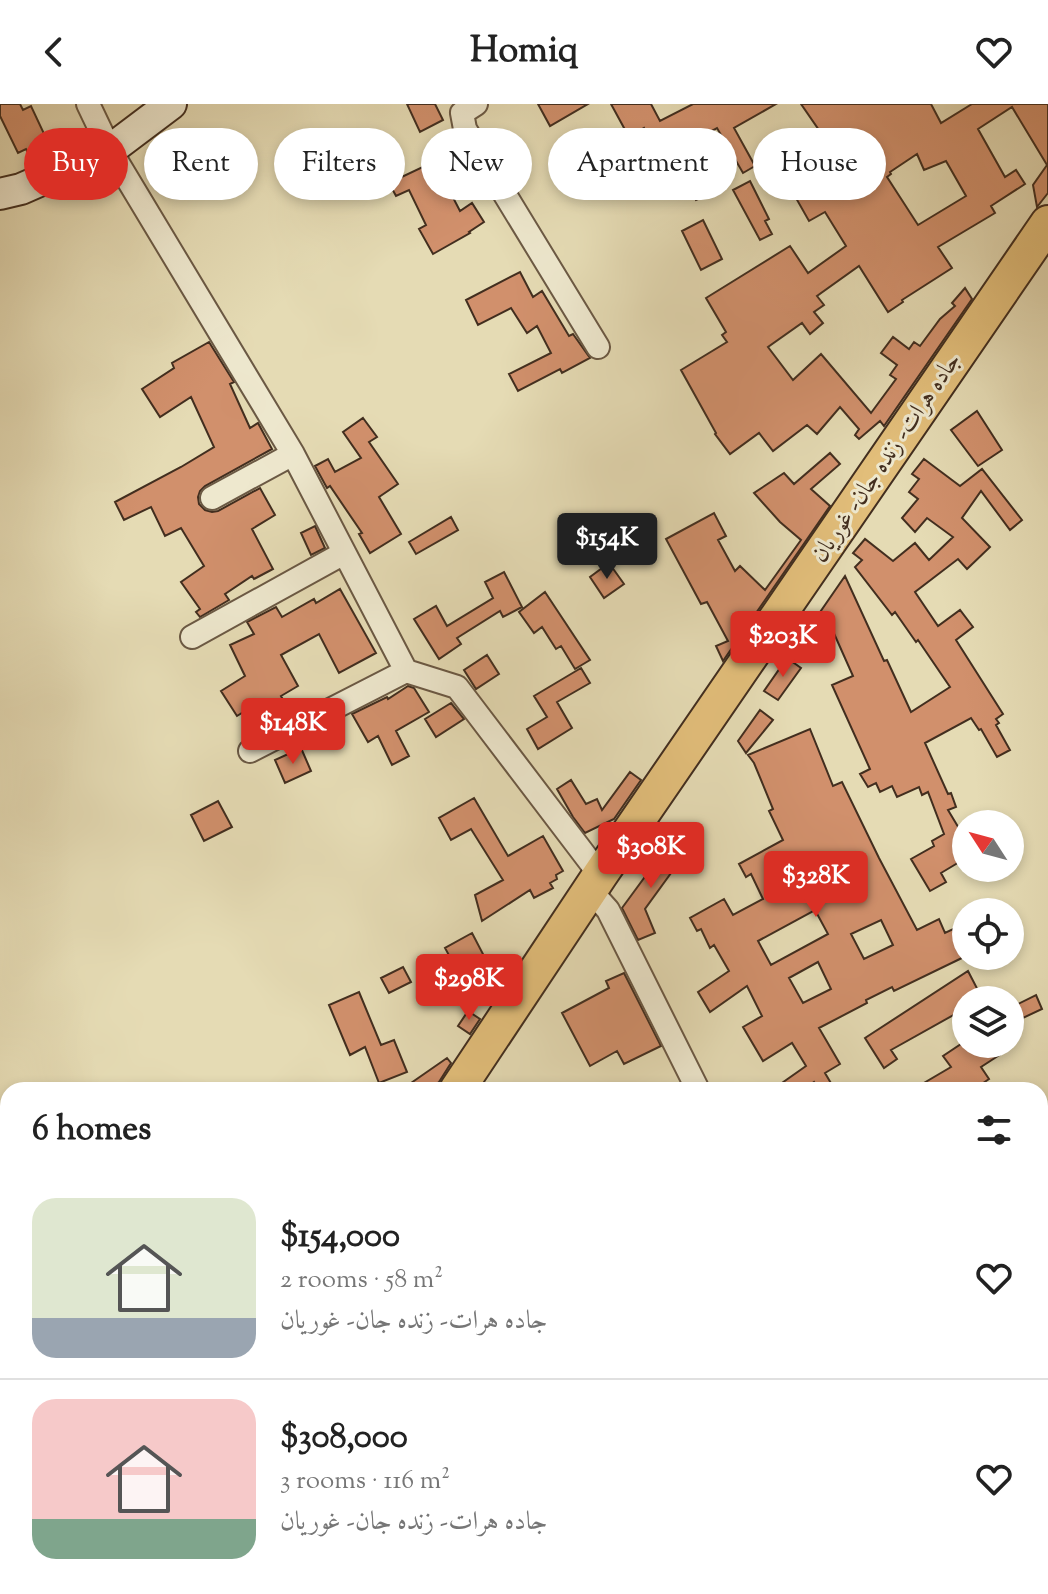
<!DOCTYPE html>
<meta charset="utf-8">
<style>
body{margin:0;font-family:"Sorts Mill Goudy",Amiri,serif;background:#f6f6f6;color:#222;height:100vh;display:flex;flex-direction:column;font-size:30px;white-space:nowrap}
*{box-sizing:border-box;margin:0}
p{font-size:26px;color:#767676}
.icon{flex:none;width:44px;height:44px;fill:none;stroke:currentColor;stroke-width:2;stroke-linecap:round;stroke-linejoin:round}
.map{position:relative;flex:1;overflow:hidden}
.details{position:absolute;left:0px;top:978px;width:1048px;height:512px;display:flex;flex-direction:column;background:#fff;border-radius:24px 24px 0 0;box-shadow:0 4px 12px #0003}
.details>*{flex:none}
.banner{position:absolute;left:24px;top:24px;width:1000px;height:72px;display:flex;gap:16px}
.needle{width:52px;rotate:306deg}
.controls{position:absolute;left:952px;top:706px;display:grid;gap:16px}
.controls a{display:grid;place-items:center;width:72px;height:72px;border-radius:50%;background:#fff;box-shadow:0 4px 12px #0003;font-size:40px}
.price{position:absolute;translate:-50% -68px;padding:0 18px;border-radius:8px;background:#d93025;color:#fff;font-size:26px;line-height:52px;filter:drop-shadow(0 2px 4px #0008)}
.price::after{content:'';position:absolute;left:50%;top:48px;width:24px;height:18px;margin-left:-12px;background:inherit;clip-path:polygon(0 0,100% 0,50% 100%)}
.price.active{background:#222;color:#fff}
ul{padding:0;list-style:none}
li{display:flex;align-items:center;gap:24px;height:200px;padding:0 32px}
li+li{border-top:2px solid #e0e0e0}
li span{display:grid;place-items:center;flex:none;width:224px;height:160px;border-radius:24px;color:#555}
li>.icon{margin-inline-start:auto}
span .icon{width:96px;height:96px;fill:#fffc;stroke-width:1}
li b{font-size:34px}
h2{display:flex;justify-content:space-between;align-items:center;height:96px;padding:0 32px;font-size:34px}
.chip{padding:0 28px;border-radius:36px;background:#fff;box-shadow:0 4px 12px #0003;font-size:28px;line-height:72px}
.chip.active{background:#d93025;color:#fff}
header{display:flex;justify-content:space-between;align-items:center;height:104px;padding:0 32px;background:#fff;font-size:36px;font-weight:700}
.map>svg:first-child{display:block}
</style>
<header><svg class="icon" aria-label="back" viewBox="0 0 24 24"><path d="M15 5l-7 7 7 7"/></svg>Homiq<svg class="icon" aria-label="heart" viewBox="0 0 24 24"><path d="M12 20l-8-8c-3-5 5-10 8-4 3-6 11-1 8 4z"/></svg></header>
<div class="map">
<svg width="1048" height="1490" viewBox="0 0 1048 1490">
<rect width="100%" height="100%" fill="#e5dbb4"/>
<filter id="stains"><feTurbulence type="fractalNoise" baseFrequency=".0025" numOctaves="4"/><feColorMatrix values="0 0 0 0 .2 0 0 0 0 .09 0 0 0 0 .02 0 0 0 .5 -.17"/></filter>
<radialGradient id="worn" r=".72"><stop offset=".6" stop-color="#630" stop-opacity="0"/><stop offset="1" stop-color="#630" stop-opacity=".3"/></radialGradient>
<path fill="#d1906c" stroke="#422e1f" stroke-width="2" fill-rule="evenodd" d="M0,0H20L23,6L31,2L54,51L34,60L26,45L18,49L0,12Z
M407,0H435L443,16L420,28Z
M538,0H588L550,22Z
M611,0H651L660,17L693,0H776L734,24L755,62L743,69L717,24L686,41L712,89L696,96L675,55L663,61L644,24L629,33Z
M801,0H931L941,19L972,0H1048V89L1037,103L1033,81L1047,61L1012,3L978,25L1005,73L1016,66L1025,80L991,102L995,109L938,143L952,164L902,196L903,198L888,208L859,162L817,192L824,201L814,208L823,219L810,230L802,219L768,243L793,276L821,250L871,309L896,275L890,271L897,261L881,249L893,233L909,245L914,238L920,242L940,215L955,202L952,199L965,184L972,195L884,322L880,317L859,335L855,331L859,325L840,303L817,330L807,321L773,347L759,329L730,350L715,330L716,329L681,266L727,238L722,231L726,228L706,194L790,142L808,169L846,142L825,108L809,117L775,57L823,32ZM917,50L924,66L946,57L966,92L918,121L887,73L891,70L890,68Z
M431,59L441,80L445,78L460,107L472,99L484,118L469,128L470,129L433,150L419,125L426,121L409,86L396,92L389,79Z
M750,77L769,115L765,117L772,130L760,136L733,86Z
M703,116L722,155L701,166L682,127Z
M520,168L533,193L542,187L569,232L573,230L590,254L562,269L560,265L518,287L509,270L551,249L537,222L527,229L511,204L478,221L466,196Z
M209,238L234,278L230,280L250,324L258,319L272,345L205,382L200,387L198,393L199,400L205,406L212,408L218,407L260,384L275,411L252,425L273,465L254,475L252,472L225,490L229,496L200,513L196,508L200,505L181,478L204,462L181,424L165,432L151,403L124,416L115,398L181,363L214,343L191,293L160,313L142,285L174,264L172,259Z
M977,307L1002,346L978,362L951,326Z
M363,314L377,333L369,338L398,380L379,393L401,430L370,449L359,430L362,429L330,382L327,384L315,362L328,355L335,368L361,354L343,328Z
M830,349L840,360L811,385L830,402L723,557L716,542L728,537L707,498L701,500L666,435L714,409L726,432L718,436L735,467L740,462L765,486L801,436L780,418L754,389L784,369L794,380Z
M924,355L960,382L982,365L1022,416L1010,426L981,387L962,414L990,443L967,465L958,455L915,488L938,522L960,506L973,523L956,536L1003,610L996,615L999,619L996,621L1010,646L997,653L981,625L979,626L971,614L925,639L948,690L951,689L956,703L948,706L966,736V754L941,769L946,778L930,787L911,755L934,742L932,737L944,730L928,688L922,691L919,683L897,693L892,682L880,688L876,679L868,683L860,670L870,665L832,581L853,572L832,525L816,514L845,472L884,557L887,556L911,608L950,583L918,536L916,538L895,508L892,511L855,463L862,456L853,449L865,435L893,457L915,439L929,456L953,433L927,414L915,428L902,414L918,395L909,388L919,375L912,370Z
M451,413L458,426L416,450L409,438Z
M315,422L325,444L311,451L301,429Z
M609,459L624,480L604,494L590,473Z
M504,468L522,503L503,513L500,507L457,534L461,540L439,555L414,515L436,502L447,522L493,494L485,478Z
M340,485L376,549L339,569L319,530L281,551L298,582L281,592L291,610L267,623L264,617L258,620L250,604L237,612L221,587L245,572L230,541L254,530L247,518L276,503L282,513L314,495L316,499Z
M545,488L590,556L575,565L561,542L556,545L542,523L534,529L519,508Z
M487,551L499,570L476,585L464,566Z
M787,554L801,564L778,596L764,587Z
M581,564L590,579L557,598L572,624L538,645L527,625L547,613L534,592Z
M408,582L414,584L429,608L396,627L409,652L392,661L378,632L368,638L352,610L387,593L388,595Z
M451,599L464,615L436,633L425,615Z
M760,606L773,616L746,649L738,637Z
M810,625L833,682L842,678L879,754L917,826L939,815L945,829L966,819V852L894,887L892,883L866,896L867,899L819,924L840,960L825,969L835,986H819L814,978L803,986H772L806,962L792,939L763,957L743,923L762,912L747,882L710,908L698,888L729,867L714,841L710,844L701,825L697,827L690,814L724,795L733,811L763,795L751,770L746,773L739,760L783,736L769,707L773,705L754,659L748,651ZM815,806L828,830L771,861L758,837ZM881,816L893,841L864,855L851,830ZM818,858L831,885L803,899L789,874Z
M301,644L311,667L285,679L275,656Z
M630,668L641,676L614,715L585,729L573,713L557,685L571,676L586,700L597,695L602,706Z
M474,694L508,752L543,732L563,767L556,771L557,775L550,779L553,784L534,794L530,786L482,817L475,791L503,776L471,725L451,736L439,714Z
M218,697L232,723L204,737L191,711Z
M672,736L687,747L645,805L655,829L638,836L622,804Z
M472,829L484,852L457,866L445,844Z
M403,863L411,878L389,889L381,874Z
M968,867L983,896H966V904L891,946L897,955L884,964L865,934Z
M624,869L661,942L624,960L617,947L590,962L562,909L609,884L606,877Z
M359,888L381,941L394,936L407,968L379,979L365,943L350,951L329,901Z
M1036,891L1042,905L1010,920V904Z
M468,907L480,915L470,930L458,922Z
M961,940H995L1001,950L981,963L989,975L973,986H912L951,963L943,952Z
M447,954L451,959L439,978L427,986H401Z"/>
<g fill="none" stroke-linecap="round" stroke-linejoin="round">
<defs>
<path id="street" d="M88,0L110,46L293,350L406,567L457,583L600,771
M476,0L462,9L465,25L598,243
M212,394L293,350
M192,533L344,449
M250,647L406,567
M590,786L608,806L698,986
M1040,1072L1048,1067
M878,1482L883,1490"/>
<path id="secondary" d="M0,90L21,85L110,46L171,0"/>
<path id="primary" d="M457,986L600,771L1048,119
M120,1490L125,1482"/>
</defs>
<use href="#street" stroke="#6b5944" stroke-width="26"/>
<use href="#secondary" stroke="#422e1f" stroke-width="34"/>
<use href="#primary" stroke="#422e1f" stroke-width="38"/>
<use href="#street" stroke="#eee8ce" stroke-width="22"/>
<use href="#secondary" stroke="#eee8ce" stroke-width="30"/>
<use href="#primary" stroke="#e2be7a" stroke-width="34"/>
</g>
<g text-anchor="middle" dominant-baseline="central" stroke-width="6" stroke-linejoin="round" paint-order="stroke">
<g font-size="24" fill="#422e1f" stroke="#eee8ce">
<text transform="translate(887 354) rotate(-56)">جاده هرات- زنده جان- غوریان</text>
</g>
</g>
<rect width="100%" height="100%" filter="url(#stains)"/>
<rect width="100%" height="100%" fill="url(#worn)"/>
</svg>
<div class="controls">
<a><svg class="needle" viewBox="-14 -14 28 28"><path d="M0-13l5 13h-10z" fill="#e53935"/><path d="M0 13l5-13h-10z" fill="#767676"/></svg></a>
<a><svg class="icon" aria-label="locate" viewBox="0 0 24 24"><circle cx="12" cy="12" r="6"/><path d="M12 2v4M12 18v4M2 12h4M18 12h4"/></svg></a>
<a><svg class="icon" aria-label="layers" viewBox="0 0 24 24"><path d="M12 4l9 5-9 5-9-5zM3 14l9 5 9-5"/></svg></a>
</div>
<b class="price active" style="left:607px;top:477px">$154K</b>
<b class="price" style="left:783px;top:575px">$203K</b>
<b class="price" style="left:293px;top:662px">$148K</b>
<b class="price" style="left:651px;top:786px">$308K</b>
<b class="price" style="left:816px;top:815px">$328K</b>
<b class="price" style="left:469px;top:918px">$298K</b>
<div class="banner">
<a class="chip active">Buy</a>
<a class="chip">Rent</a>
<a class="chip">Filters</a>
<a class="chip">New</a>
<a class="chip">Apartment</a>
<a class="chip">House</a>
</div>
<section class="details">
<h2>6 homes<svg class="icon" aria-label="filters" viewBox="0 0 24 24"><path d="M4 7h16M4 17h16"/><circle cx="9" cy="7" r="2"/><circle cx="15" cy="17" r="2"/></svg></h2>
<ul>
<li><span style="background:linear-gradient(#dfe7d0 75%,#9aa5b1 0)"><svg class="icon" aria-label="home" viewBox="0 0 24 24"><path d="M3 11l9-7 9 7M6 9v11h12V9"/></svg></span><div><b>$154,000</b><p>2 rooms · 58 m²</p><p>جاده هرات- زنده جان- غوریان</p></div><svg class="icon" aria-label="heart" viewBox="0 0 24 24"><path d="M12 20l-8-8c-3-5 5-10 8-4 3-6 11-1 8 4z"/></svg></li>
<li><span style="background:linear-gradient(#f6c9c9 75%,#7fa58c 0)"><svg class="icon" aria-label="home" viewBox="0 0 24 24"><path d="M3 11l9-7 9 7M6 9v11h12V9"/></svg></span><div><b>$308,000</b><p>3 rooms · 116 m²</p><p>جاده هرات- زنده جان- غوریان</p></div><svg class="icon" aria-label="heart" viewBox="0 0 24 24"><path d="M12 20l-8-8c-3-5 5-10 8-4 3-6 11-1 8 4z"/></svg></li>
</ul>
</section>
</div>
